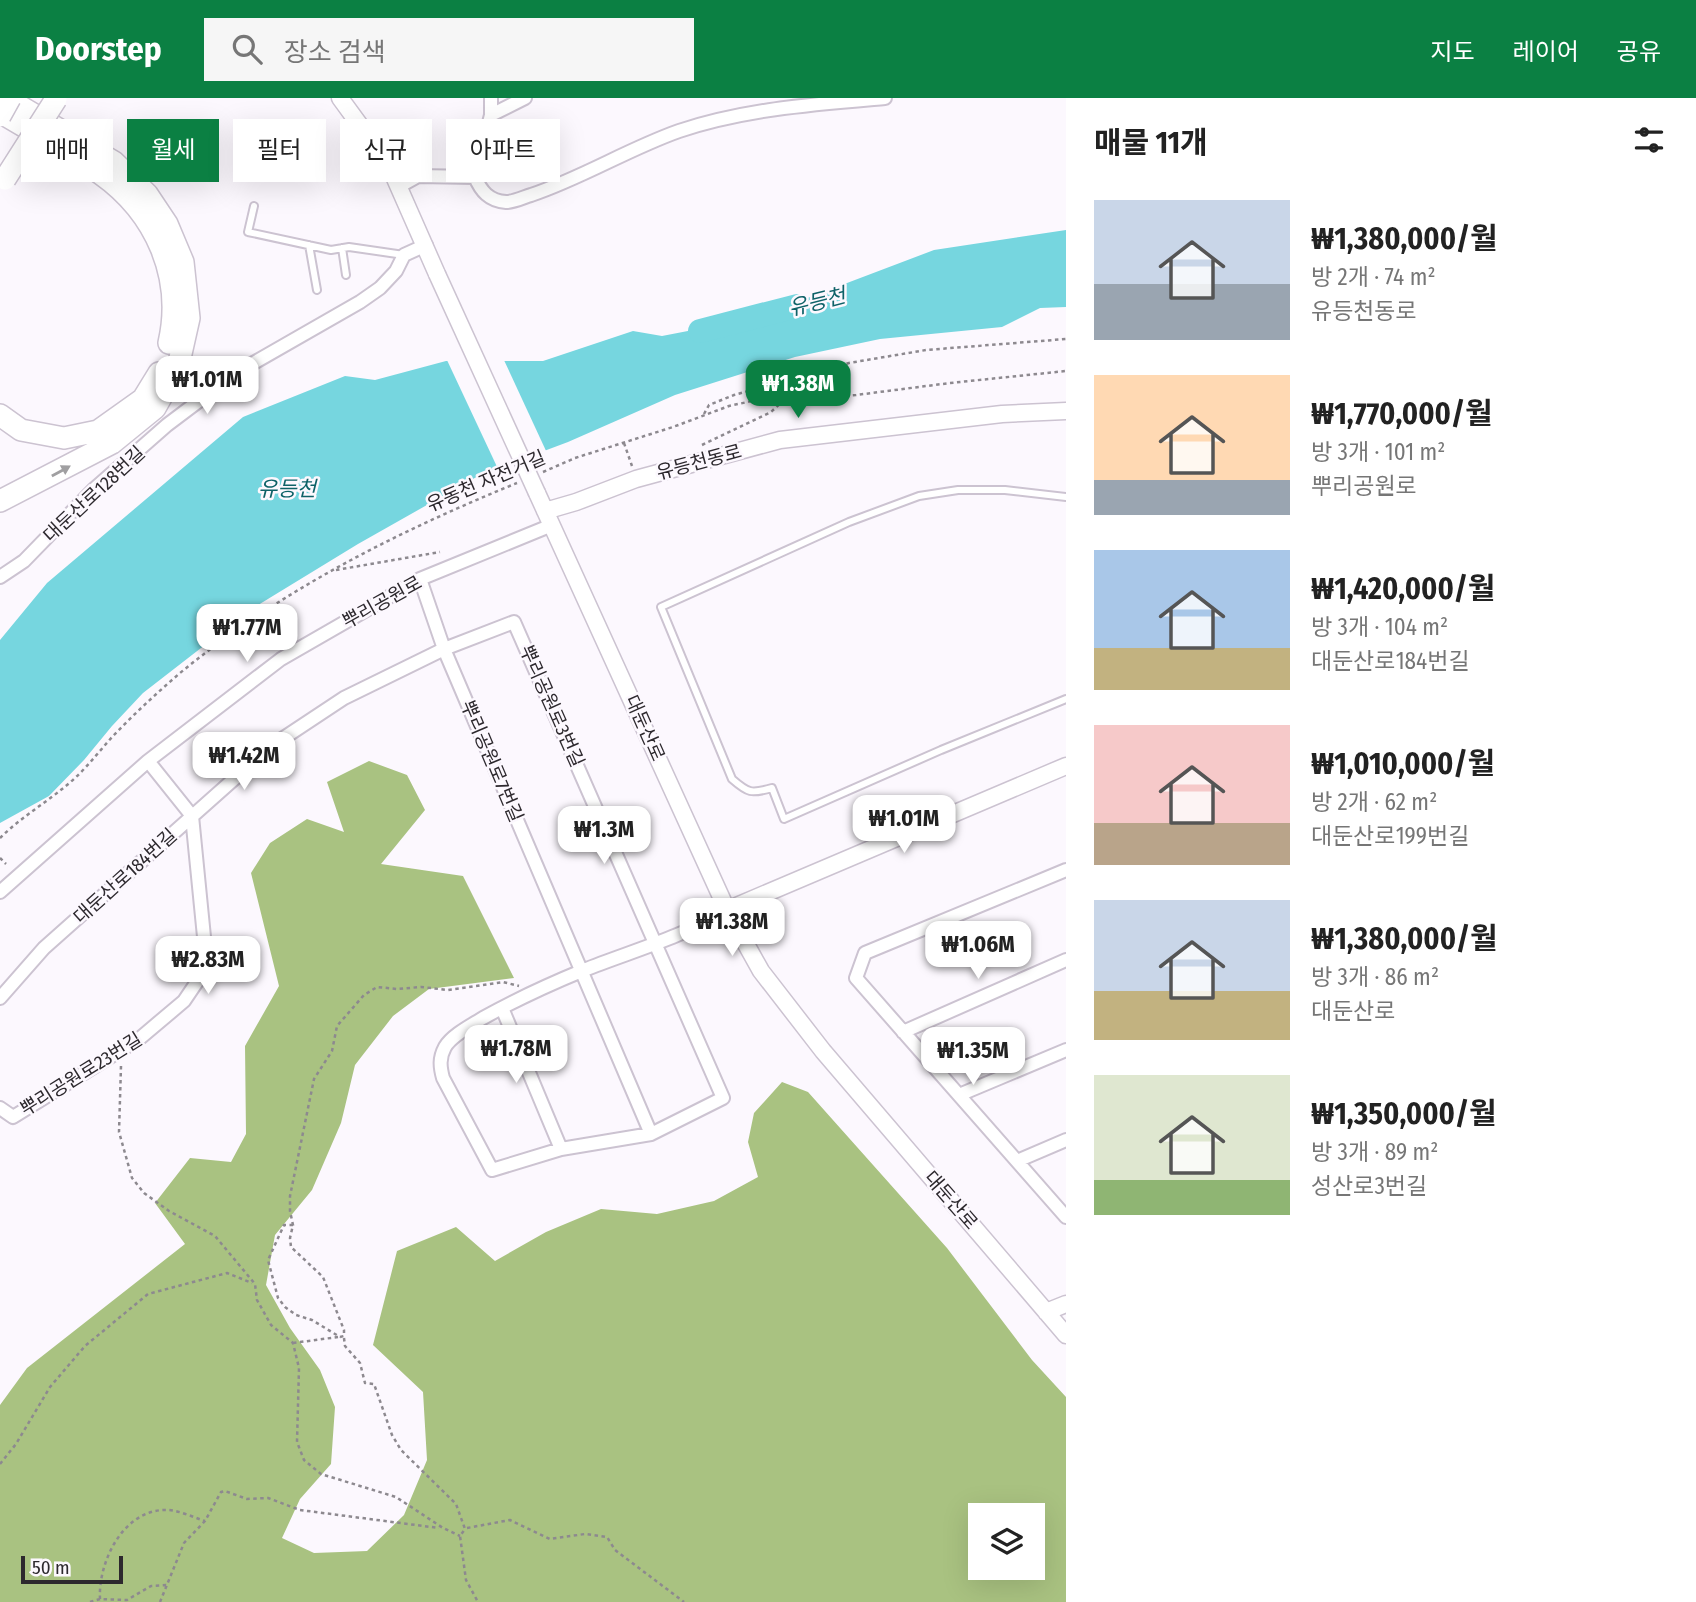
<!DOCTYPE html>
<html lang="ko">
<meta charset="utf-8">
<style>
body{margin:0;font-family:"Fira Sans Condensed","Noto Sans KR",sans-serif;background:#f6f6f6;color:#222;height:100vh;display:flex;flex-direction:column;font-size:26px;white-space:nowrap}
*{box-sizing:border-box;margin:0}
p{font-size:23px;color:#767676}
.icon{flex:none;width:38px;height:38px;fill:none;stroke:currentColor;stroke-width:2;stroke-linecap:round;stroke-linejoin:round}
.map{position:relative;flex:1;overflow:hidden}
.details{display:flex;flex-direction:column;background:#fff;width:630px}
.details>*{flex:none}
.guide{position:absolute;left:21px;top:21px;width:665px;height:63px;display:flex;gap:14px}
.buttons{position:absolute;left:968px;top:1405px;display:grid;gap:14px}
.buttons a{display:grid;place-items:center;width:77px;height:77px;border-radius:0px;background:#fff;box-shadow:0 7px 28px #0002;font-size:35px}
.scale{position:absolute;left:21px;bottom:18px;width:102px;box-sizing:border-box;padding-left:7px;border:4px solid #2d292e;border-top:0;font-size:19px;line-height:24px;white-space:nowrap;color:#2d292e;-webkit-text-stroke:5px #fcf8fe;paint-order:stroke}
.price{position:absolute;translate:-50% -60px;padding:0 16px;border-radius:14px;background:#fff;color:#222;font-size:23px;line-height:46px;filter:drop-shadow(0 2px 4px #0008)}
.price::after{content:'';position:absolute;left:50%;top:42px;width:21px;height:16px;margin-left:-10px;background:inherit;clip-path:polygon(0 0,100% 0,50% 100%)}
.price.selected{background:#0b8043;color:#fff}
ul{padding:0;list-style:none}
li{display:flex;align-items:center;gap:21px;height:175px;padding:0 28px}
li span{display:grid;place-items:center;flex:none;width:196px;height:140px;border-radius:0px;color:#555}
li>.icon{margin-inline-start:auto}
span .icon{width:84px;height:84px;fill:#fffc;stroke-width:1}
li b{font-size:30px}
h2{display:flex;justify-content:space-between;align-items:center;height:84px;padding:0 28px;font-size:30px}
.chip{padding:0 24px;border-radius:0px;background:#fff;box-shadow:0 7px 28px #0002;font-size:24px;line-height:63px}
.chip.selected{background:#0b8043;color:#fff}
header{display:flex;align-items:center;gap:42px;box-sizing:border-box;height:98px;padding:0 35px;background:#0b8043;color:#fff}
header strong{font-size:33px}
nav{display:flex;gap:38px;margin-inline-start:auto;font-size:24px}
.search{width:490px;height:63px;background:#f6f6f6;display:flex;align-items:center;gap:18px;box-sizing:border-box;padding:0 24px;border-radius:0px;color:#767676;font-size:26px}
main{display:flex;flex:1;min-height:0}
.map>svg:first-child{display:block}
</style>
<header>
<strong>Doorstep</strong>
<div class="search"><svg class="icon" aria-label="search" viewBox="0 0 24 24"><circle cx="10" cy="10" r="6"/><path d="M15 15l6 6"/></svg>장소 검색</div>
<nav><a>지도</a><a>레이어</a><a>공유</a></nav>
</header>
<main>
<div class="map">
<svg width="1066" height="1504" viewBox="0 0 1066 1504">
<rect width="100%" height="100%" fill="#fcf8fe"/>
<path fill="#a9c281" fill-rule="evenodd" d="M369,663L407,677L425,712L381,766L463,778L514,880L429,891L393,918L355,967L341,1025L312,1092L275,1137L266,1187L290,1230L320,1272L335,1309L331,1366L300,1401L282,1440L314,1455L367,1453L404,1417L427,1362L423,1294L373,1247L397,1153L456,1129L495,1163L546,1134L601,1111L657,1116L714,1103L758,1079L748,1044L754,1015L782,984L808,994L947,1150L1032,1262L1066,1299V1504H0V1307L27,1270L185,1146L155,1105L190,1060L231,1064L246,1036L245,948L279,888L251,775L270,745L307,721L344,734L327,684ZM980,1418H1032V1470H980Z"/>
<path fill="#76d6df" d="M1066,132V209L1040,210L1002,229L880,241L795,259L675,297L568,344L480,377L358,446L250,512L143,595L112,628L84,662L49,698L0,725V542L47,485L243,319L345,278L375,282L446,263H543L633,233L662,238L755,220L934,152Z"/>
<path fill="#fcf8fe" d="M446,260H503L547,355L499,373Z"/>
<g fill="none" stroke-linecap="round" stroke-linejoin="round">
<path stroke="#76d6df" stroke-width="24" d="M700,233L797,208"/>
<defs>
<path id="lane" d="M254,108L248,134L331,152L349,149L404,157
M309,147L317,192
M342,150L346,177
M1066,399L1005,392H958L919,398L849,424L661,509L732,681C748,695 751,696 772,690L784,721L941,652L1066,601"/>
<path id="street" d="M491,17L525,0
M475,79C481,93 489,103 506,104C514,104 524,99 531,97C582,80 628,51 679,33C745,11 815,6 885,0
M475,79L491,17V0
M400,88L418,78L475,79
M0,479L24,463L93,392L167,327L236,275L360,204L380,190L396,173L404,157L426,147
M420,481L444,551L651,1036
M1066,772L865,855L856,880L1066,1119
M0,794L148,663L281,561L420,481L552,427
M0,900L44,850L270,649L344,600L444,551L514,524L723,1000L651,1036L561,1051L492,1072L443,980C440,969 439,960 445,949C452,937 472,927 483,920C515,902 550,886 584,872C632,853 683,839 727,812
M502,910L561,1051
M903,934L1066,862
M959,997L1066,952
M0,1010L13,1019L139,941L184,903L207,869L192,718L148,663
M1017,1063L1066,1042"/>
<path id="secondary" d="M340,0L389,67L437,176
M537,395L727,812L761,873L823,953L1066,1237
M545,413L576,404L636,381L780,342L1002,316L1066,313
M727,812L1066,668
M1046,1214L1066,1206"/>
<path id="highway" d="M0,14C33,34 69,53 101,76C156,115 184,179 169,245
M0,317L21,332L64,340L98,333L143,301L159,275
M0,403L112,345L155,310L178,269L189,220L183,164L167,126L147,96L114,64L6,0"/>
</defs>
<use href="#lane" stroke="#ccc3d1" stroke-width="10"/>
<use href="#street" stroke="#ccc3d1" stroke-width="16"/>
<use href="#secondary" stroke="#ccc3d1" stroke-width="19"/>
<use href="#highway" stroke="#ccc3d1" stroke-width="24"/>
<path stroke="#8d898f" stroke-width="2.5" stroke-dasharray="3.5 3.5" stroke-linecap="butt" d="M704,316L709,307L734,297L849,265L926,252L1066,241
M624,345L632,368
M702,347L771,314L784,302
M543,374L575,360L673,329L729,308L752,303L856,297L950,285L1066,273
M336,472L440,454
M0,740C22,718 51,702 75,680C89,667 101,651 114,637C135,615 157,595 180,575C281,492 397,434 517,385
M0,760L6,766
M121,968L119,1034L132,1080L144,1095L169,1113L215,1138L255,1186L257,1202L271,1227L293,1245L299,1270L297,1344L304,1362L321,1376L396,1399L443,1430L460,1438
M293,1127H284L268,1162L278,1200L285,1209L296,1217L312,1222L340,1239
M340,1239L344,1238V1232L323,1179L291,1149L290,1140L293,1127L290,1113V1098L314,981L332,953L337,928L364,897L377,889L397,891L421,889L448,892L503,884L519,888
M344,1240L345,1248L360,1265L365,1285L374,1286L392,1337L401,1352L456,1406L465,1431L460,1438L466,1482L478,1504
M293,1245L338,1239
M0,1366L16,1346L50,1289L85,1248L148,1196L227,1175L252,1185
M467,1430L510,1422L550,1441L585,1436L607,1439L615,1452L684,1504
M100,1501C98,1465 122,1414 163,1412C177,1411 192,1419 205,1423
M90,1504L100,1501L127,1502L151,1488L168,1487
M160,1504L184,1445L205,1423L221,1394L225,1393L247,1401L268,1400L300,1412L439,1430"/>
<use href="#lane" stroke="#fff" stroke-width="6"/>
<use href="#street" stroke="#fff" stroke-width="12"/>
<use href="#secondary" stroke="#fff" stroke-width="16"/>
<use href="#highway" stroke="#fff" stroke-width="21"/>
<defs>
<path id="secondary-bridge" d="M437,176L537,395"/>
<path id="highway-bridge" d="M0,18L10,0
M5,81L56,1"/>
</defs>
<use href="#secondary-bridge" stroke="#ccc3d1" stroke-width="19" stroke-linecap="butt"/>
<use href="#highway-bridge" stroke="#ccc3d1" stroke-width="24" stroke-linecap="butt"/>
<use href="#secondary-bridge" stroke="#fff" stroke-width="16"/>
<use href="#highway-bridge" stroke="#fff" stroke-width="21"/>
</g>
<defs><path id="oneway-solid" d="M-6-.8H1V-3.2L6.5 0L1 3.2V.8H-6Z" transform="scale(1.75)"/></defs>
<use fill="#a09fa1" href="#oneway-solid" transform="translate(61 373) rotate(-29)"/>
<g text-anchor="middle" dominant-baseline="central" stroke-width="5" stroke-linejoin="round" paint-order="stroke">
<g font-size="19" fill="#2d292e" stroke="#fcf8fe">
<text transform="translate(699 364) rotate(-15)">유등천동로</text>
<text transform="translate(486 383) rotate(-23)">유동천 자전거길</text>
<text transform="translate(94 396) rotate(-43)">대둔산로128번길</text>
<text transform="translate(382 504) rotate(-29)">뿌리공원로</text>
<text transform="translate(552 608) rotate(66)">뿌리공원로3번길</text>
<text transform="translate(645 630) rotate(66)">대둔산로</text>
<text transform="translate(492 663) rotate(67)">뿌리공원로7번길</text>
<text transform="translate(125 778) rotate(-42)">대둔산로184번길</text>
<text transform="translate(81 976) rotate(-32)">뿌리공원로23번길</text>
<text transform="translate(951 1102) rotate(49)">대둔산로</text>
</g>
<g font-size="21" font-style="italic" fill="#0e6268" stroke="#fcf8fe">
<text transform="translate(817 204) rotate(-14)">유등천</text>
<text x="287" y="391">유등천</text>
</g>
</g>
</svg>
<div class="buttons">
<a><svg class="icon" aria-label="layers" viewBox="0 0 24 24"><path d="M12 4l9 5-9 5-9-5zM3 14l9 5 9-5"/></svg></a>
</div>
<div class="scale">50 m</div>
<b class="price" style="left:207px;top:318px">₩1.01M</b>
<b class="price selected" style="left:798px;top:322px">₩1.38M</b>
<b class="price" style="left:247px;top:566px">₩1.77M</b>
<b class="price" style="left:244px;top:694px">₩1.42M</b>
<b class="price" style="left:904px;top:757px">₩1.01M</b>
<b class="price" style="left:604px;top:768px">₩1.3M</b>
<b class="price" style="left:732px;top:860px">₩1.38M</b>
<b class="price" style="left:978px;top:883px">₩1.06M</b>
<b class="price" style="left:208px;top:898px">₩2.83M</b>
<b class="price" style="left:516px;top:987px">₩1.78M</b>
<b class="price" style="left:973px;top:989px">₩1.35M</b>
<div class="guide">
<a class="chip">매매</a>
<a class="chip selected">월세</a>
<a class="chip">필터</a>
<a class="chip">신규</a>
<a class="chip">아파트</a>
</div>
</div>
<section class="details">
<h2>매물 11개<svg class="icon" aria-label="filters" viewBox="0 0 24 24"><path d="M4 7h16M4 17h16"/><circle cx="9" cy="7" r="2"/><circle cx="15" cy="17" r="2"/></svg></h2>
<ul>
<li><span style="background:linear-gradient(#c9d6e8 60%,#9aa5b1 0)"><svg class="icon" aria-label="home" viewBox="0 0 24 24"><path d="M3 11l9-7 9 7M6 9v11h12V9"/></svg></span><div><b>₩1,380,000/월</b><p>방 2개 · 74 m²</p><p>유등천동로</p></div></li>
<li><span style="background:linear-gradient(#ffd9b3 75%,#9aa5b1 0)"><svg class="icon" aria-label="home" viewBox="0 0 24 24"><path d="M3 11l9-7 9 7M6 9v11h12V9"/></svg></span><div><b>₩1,770,000/월</b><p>방 3개 · 101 m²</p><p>뿌리공원로</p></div></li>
<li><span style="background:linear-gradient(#a9c7e8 70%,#c2b280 0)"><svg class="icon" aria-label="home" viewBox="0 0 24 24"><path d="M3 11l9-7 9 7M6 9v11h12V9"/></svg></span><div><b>₩1,420,000/월</b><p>방 3개 · 104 m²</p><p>대둔산로184번길</p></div></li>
<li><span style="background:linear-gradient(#f6c9c9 70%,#b9a48a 0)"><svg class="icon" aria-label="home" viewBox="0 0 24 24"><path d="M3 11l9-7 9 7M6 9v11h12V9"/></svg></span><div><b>₩1,010,000/월</b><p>방 2개 · 62 m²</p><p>대둔산로199번길</p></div></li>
<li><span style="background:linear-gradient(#c9d6e8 65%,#c2b280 0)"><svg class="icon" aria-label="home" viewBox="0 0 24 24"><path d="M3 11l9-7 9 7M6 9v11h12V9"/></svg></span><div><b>₩1,380,000/월</b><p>방 3개 · 86 m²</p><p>대둔산로</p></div></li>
<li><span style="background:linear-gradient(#dfe7d0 75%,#8fb573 0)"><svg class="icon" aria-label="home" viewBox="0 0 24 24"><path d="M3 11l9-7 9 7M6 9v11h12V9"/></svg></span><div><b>₩1,350,000/월</b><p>방 3개 · 89 m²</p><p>성산로3번길</p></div></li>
</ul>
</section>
</main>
